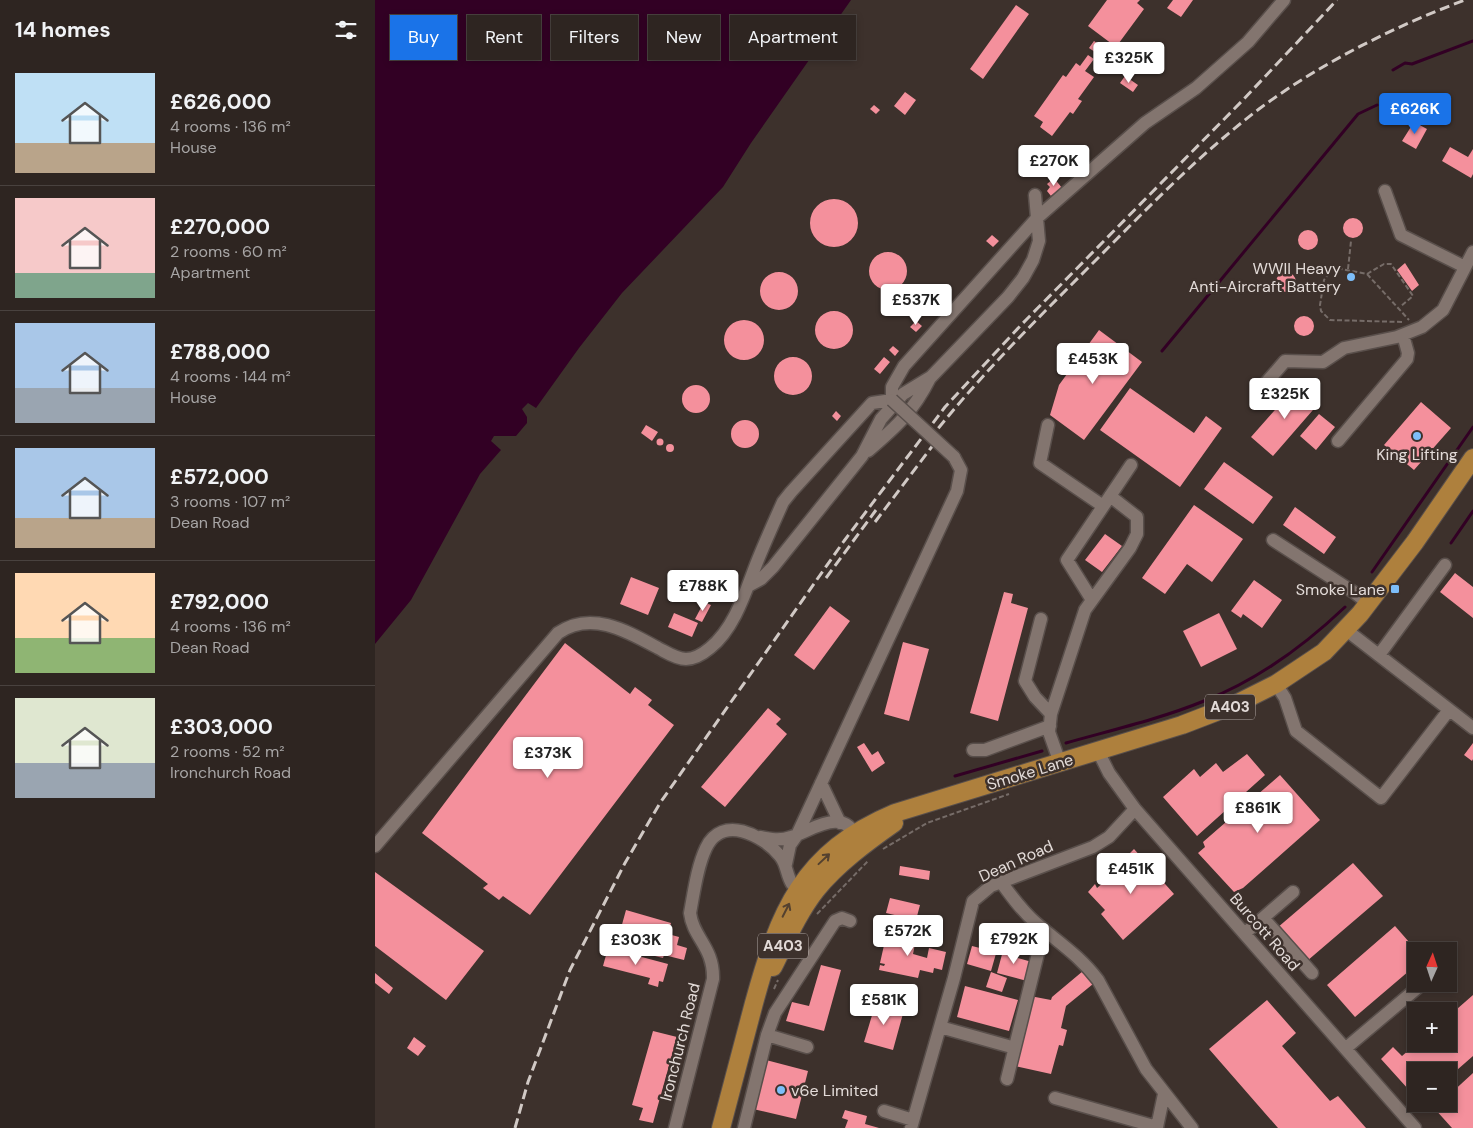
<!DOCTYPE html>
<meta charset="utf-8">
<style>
body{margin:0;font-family:"DM Sans",sans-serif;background:#3a312e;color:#f1f3f6;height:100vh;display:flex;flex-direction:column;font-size:19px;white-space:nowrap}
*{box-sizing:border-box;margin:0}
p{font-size:16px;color:#a7a5a5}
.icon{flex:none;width:28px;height:28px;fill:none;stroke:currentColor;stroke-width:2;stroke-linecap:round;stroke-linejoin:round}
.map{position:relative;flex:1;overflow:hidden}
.sheet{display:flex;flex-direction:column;background:#2e2521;width:375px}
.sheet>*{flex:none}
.top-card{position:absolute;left:15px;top:15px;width:475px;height:45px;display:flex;gap:10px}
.needle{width:32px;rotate:3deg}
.fabs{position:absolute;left:1032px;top:942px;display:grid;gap:10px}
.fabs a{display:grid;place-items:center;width:50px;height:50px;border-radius:0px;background:#2e2521;box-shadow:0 2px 8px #0003,0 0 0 1px #49423f;font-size:25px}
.price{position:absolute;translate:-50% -42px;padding:0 11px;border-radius:5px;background:#fff;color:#222;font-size:16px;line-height:32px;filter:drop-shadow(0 1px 2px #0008)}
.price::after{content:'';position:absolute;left:50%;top:30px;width:15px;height:11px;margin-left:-8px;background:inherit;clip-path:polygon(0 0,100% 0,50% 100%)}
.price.selected{background:#1a73e8;color:#fff}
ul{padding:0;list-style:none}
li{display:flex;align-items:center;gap:15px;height:125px;padding:0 15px}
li+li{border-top:1px solid #49423f}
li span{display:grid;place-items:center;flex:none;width:140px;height:100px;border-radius:0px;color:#555}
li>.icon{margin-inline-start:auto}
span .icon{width:60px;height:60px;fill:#fffc;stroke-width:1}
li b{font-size:21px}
h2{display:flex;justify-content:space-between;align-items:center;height:60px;padding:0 15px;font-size:21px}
.tag{padding:0 18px;border-radius:0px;background:#2e2521;box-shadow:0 2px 8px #0003,0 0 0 1px #49423f;font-size:18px;line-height:45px}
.tag.selected{background:#1a73e8;color:#fff}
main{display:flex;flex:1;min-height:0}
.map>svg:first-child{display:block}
</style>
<main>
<section class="sheet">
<h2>14 homes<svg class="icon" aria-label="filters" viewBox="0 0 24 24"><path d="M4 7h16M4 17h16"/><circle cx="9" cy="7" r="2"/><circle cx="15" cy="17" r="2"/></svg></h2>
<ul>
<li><span style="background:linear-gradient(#bfe0f5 70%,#b9a48a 0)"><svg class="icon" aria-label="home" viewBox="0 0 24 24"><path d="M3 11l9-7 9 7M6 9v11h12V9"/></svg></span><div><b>£626,000</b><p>4 rooms · 136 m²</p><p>House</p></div></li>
<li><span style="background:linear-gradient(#f6c9c9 75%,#7fa58c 0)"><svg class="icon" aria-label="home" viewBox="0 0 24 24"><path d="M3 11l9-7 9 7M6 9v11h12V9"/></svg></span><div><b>£270,000</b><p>2 rooms · 60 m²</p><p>Apartment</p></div></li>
<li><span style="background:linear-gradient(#a9c7e8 65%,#9aa5b1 0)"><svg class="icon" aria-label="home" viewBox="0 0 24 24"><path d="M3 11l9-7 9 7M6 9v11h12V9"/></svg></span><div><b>£788,000</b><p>4 rooms · 144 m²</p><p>House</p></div></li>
<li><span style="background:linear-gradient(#a9c7e8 70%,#b9a48a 0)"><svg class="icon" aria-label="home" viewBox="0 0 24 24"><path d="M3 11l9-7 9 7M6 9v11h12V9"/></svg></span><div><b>£572,000</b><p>3 rooms · 107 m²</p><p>Dean Road</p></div></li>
<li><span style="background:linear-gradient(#ffd9b3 65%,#8fb573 0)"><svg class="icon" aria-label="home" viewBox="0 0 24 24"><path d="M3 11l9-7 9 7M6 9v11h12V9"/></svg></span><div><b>£792,000</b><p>4 rooms · 136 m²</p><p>Dean Road</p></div></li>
<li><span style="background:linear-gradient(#dfe7d0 65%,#9aa5b1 0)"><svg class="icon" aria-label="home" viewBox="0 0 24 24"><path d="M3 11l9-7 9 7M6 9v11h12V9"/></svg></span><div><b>£303,000</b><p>2 rooms · 52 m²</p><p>Ironchurch Road</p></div></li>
</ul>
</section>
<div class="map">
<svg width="1098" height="1128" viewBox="0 0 1098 1128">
<rect width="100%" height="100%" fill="#3d312c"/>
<path fill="#320024" d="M0,0H476L376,143L348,187L247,293L204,348L161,408L153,403L147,409L152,417V423L141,436H119L116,441L126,450L105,474L36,600L0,644Z"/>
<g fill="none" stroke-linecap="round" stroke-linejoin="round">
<path stroke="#320024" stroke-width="3" d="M1018,70L1030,63L1037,64L1098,41
M787,351L983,114L1002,105
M1076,543L1098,511
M997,572L1098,427
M691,743C737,730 785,719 829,701C883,680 929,646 970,607
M580,776L667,751"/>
</g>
<path fill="#f4909c" d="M732,0H765L762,3L769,9L741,47L713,26Z
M798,0H818L806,17L792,8Z
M641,5L654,14L608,79L595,69Z
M719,41L731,50L726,56L714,48Z
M763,49L779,59L773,69L757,58Z
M713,55L719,59L710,71L719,77L703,99L707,101L698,114L695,112L677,136L665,127L668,122L659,116L688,75L691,77L701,63L705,66Z
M750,76L763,85L758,92L745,83Z
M530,92L541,100L530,115L519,106Z
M499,105L505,110L501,114L495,109Z
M1039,122L1052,129L1041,149L1027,141Z
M1075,147L1093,157L1098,149V174L1096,178L1067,161Z
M679,178L687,188L676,196L672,191L675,187L672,184Z
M435 223a24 24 0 1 1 48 0a24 24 0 1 1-48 0Z
M968 228a10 10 0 1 1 20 0a10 10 0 1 1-20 0Z
M923 240a10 10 0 1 1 20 0a10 10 0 1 1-20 0Z
M617,235L624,241L618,247L611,241Z
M494 271a19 19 0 1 1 38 0a19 19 0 1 1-38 0Z
M1030,263L1044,285L1037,291L1022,270Z
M385 291a19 19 0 1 1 38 0a19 19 0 1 1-38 0Z
M901 282a10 10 0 1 1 20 0a10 10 0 1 1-20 0Z
M440 330a19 19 0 1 1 38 0a19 19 0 1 1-38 0Z
M919 326a10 10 0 1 1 20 0a10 10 0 1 1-20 0Z
M349 340a20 20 0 1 1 40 0a20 20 0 1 1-40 0Z
M541,321L547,326L541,332L535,327Z
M724,330L767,362L709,440L675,415L684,385Z
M518,346L524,351L520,356L514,350Z
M399 376a19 19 0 1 1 38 0a19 19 0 1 1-38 0Z
M509,357L515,362L505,374L499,369Z
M923,384L944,403L898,456L876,437Z
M307 399a14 14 0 1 1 28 0a14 14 0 1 1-28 0Z
M755,388L819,433L831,416L847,428L805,487L725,430Z
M1046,402L1076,428L1039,470L1009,445Z
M461,411L466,416L462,421L457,416Z
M944,414L960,427L941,450L925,436Z
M356 434a14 14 0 1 1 28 0a14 14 0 1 1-28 0Z
M271,425L283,432L277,441L266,433Z
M281.5 442a3.5 3.5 0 1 1 7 0a3.5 3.5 0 1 1-7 0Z
M291 448a4 4 0 1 1 8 0a4 4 0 1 1-8 0Z
M849,462L898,497L878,524L829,489Z
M819,505L868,539L837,582L812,564L790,594L767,578Z
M920,507L961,537L949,554L908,525Z
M730,534L747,546L727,572L710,560Z
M1080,573L1098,587V618L1065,592Z
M256,577L284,588L273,615L245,604Z
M879,580L907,600L887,628L868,614L866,618L856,611Z
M629,592L638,594L636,603L653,608L623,721L595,713Z
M329,602L336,605L327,622L320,619Z
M455,606L475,621L439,670L419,655Z
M299,613L323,623L317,637L293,627Z
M844,613L862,649L826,667L808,631Z
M528,642L554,649L534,721L509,714Z
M190,643L255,694L260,687L277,700L273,705L299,725L155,915L128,896L124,900L108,888L113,884L47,833Z
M393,708L406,719L401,724L412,734L350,807L326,787Z
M489,743L497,755L503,751L510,763L497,772L482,747Z
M1098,743V759L1097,761L1089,755Z
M872,754L890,775L822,836L788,797L819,769L825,777L841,763L848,772Z
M905,775L945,820L868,888L859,892L823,853L830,847L828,842Z
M759,849L799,894L748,940L726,914L730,910L713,892L720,884L722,888L755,860L752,856Z
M978,863L1008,896L932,961L902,928Z
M525,866L555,871L554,880L524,875Z
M0,872L109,951L71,1000L0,946Z
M515,898L545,905L541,920L511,913Z
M251,910L296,923L293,934L304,937L302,945L312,948L309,960L289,955L288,958L276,955L278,949L243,939Z
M1020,926L1041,950V965L980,1017L952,985Z
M512,932L541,939L538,954L552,958L554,948L571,952L567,970L559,968L558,973L545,970L543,978L504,970L505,965L509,966L510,964L505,963Z
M613,932L626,936L616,971L592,964L597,946L609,949Z
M629,947L641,950L639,957L657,962L652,981L622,973Z
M233,948L293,964L288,982L284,981L283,987L273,984L275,978L228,966Z
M446,965L466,970L449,1031L411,1021L417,1002L434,1006Z
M708,971L718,984L691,1006L686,1028L692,1030L688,1046L684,1045L676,1074L640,1066L655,996L676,1000L677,997Z
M616,972L632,978L627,992L611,987Z
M0,973L18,988L14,994L0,983Z
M502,986L542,997L539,1009L498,998Z
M590,986L643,1000L634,1031L582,1017Z
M1098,995V1056L1074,1077V1071H1041V1089L1039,1086L1034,1090L1006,1059L1018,1047L1027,1056L1041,1044H1074V1016Z
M892,1000L921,1033L907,1046L955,1101L963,1096L991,1128H903L834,1049Z
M501,1002L529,1010L518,1050L489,1042Z
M278,1031L302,1037L278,1123L264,1120L268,1108L257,1105Z
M39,1037L51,1046L43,1056L32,1048Z
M391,1060L433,1071L421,1119L378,1109Z
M1098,1073V1128H1077L1059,1108L1064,1104H1074V1095Z
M470,1110L492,1116L490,1124L504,1128H470L473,1120L467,1118Z"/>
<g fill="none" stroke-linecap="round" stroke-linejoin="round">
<defs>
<path id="minor" d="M1010,191L1026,235L1090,267
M884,391L910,361L948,362L969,348L1022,337L1047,327L1068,310L1098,252
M673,425L665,463L728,506
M963,441L1032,359L1033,353L1028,335
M493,451C521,427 538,412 555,378
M898,540L980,593L993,603
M375,585L386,579L398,567L487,456L506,419L528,394L556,377L633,297L648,278L658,260L664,241L660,195
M717,600L692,560L756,465
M666,619L650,681L660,697L676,714
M970,629L1098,728
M1004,655L1070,565
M901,684L910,698L921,731L1006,798L1074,710
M598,750H610L675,726
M723,751L734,773L760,809L1040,1128
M685,763L674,732L676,714L710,610L755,548L762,534V517L735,496
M446,783L465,823
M385,837C395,839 405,841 416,837C436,831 471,804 482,841
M0,846L183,633C216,610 252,631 283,648C291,652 301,659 311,659C319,659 329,653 335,648C360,628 371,590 382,562C390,542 399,522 408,502L416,492L497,403L517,400V387L529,366L662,218L770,123L821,88L873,42L909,0
M411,864L415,845L422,835L582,491L586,470L579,457
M626,882C637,897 647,911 661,923C683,942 705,956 723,980L771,1069L817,1128
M888,918L918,892
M870,933L888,918L937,973
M565,1027L633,1046
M392,1035L432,1047
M971,1048L1047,984
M632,1079L669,929
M680,1098L782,1127L789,1094
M509,1111L538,1120
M300,1128L338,979C339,947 318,938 315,913C319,892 322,867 331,848C347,814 388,835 405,856C412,864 411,874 417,884L432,891
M369,1128L392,1035L400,1013L460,921L467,918L475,921
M536,1128L579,978L598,901L616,886L718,847L734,837L760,809"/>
<path id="highway" d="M398,967C411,941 423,913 441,890C462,864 492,842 519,823
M346,1128C357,1086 368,1045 379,1003C404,912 427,852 520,813L807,725L859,705L901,684L949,652L985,614L1040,542L1098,458"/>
</defs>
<use href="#minor" stroke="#594f4b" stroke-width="15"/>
<use href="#highway" stroke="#594f4b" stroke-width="20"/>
<path stroke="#766c68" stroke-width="2" stroke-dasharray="5 2.5" stroke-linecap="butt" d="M973,269L976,241
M992,274L1009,264H1016L1038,296L1025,307
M1027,322L955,320L946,311L945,305L949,280L956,271L961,268L992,274L1034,320
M508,849L552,823L634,794
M442,914L493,861
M399,989L403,980"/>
<use href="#minor" stroke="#83756f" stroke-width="12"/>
<use href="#highway" stroke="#ae803d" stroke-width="18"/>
<path stroke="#d1c9c5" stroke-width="3" stroke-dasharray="10 5" stroke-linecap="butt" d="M554,440C601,380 656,325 710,271C766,215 821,157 884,109C946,63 1018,27 1090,0
M500,522L565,436
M451,578L501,510
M140,1128L153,1082L195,970L250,863L285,803L469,541L570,407L647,324L868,100L962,0"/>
<defs>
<path id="minor-bridge" d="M517,400L579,457"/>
</defs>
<use href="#minor-bridge" stroke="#594f4b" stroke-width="15" stroke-linecap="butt"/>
<use href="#minor-bridge" stroke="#83756f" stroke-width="12"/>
</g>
<defs><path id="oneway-shaft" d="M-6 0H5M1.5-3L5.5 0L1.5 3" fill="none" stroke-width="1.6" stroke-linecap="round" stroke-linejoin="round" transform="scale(1.25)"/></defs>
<g stroke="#54412f">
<use href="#oneway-shaft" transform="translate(449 859) rotate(-43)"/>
<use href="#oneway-shaft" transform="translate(411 910) rotate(-63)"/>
</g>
<g fill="#7dbef9" stroke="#3d312c" stroke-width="2">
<circle cx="976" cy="277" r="5"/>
<circle cx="1042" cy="436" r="5"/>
<rect x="1015" y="584" width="10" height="10" rx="2.5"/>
<circle cx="406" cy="1090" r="5"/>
</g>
<g text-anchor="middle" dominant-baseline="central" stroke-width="5" stroke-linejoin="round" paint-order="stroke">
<g fill="#3d312c" stroke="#b1a8a4" stroke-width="1">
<rect x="830" y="694.5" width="50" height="25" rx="4"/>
<rect x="383" y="933.5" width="50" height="25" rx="4"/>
</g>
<g font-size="15" font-weight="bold" fill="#e3dbd8">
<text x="855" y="707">A403</text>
<text x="408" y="946">A403</text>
</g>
<g font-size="16" fill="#e3dbd8" stroke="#3d312c" text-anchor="end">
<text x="966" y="268">WWII Heavy<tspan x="966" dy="18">Anti-Aircraft Battery</tspan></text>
<text x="1042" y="454" text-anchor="middle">King Lifting</text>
<text x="1010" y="589">Smoke Lane</text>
<text x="416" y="1090" text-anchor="start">v6e Limited</text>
</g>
<g font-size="16" fill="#e3dbd8" stroke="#3d312c">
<text transform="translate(655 772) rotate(-17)">Smoke Lane</text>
<text transform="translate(641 861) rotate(-24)">Dean Road</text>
<text transform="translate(890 932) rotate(49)">Burcott Road</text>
<text transform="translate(305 1042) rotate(-76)">Ironchurch Road</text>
</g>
</g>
</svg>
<div class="fabs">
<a><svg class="needle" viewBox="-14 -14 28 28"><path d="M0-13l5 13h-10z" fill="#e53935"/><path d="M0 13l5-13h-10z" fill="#a7a5a5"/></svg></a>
<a>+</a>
<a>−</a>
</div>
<b class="price" style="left:754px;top:84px">£325K</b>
<b class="price selected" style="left:1040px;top:135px">£626K</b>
<b class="price" style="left:679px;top:187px">£270K</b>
<b class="price" style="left:541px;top:326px">£537K</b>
<b class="price" style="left:718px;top:385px">£453K</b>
<b class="price" style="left:910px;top:420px">£325K</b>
<b class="price" style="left:328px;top:612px">£788K</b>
<b class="price" style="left:173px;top:779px">£373K</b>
<b class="price" style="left:883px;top:834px">£861K</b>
<b class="price" style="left:756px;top:895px">£451K</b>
<b class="price" style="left:533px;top:957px">£572K</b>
<b class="price" style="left:639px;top:965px">£792K</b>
<b class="price" style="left:261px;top:966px">£303K</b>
<b class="price" style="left:509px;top:1026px">£581K</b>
<div class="top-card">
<a class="tag selected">Buy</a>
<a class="tag">Rent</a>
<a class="tag">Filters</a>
<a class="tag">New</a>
<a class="tag">Apartment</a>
</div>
</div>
</main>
